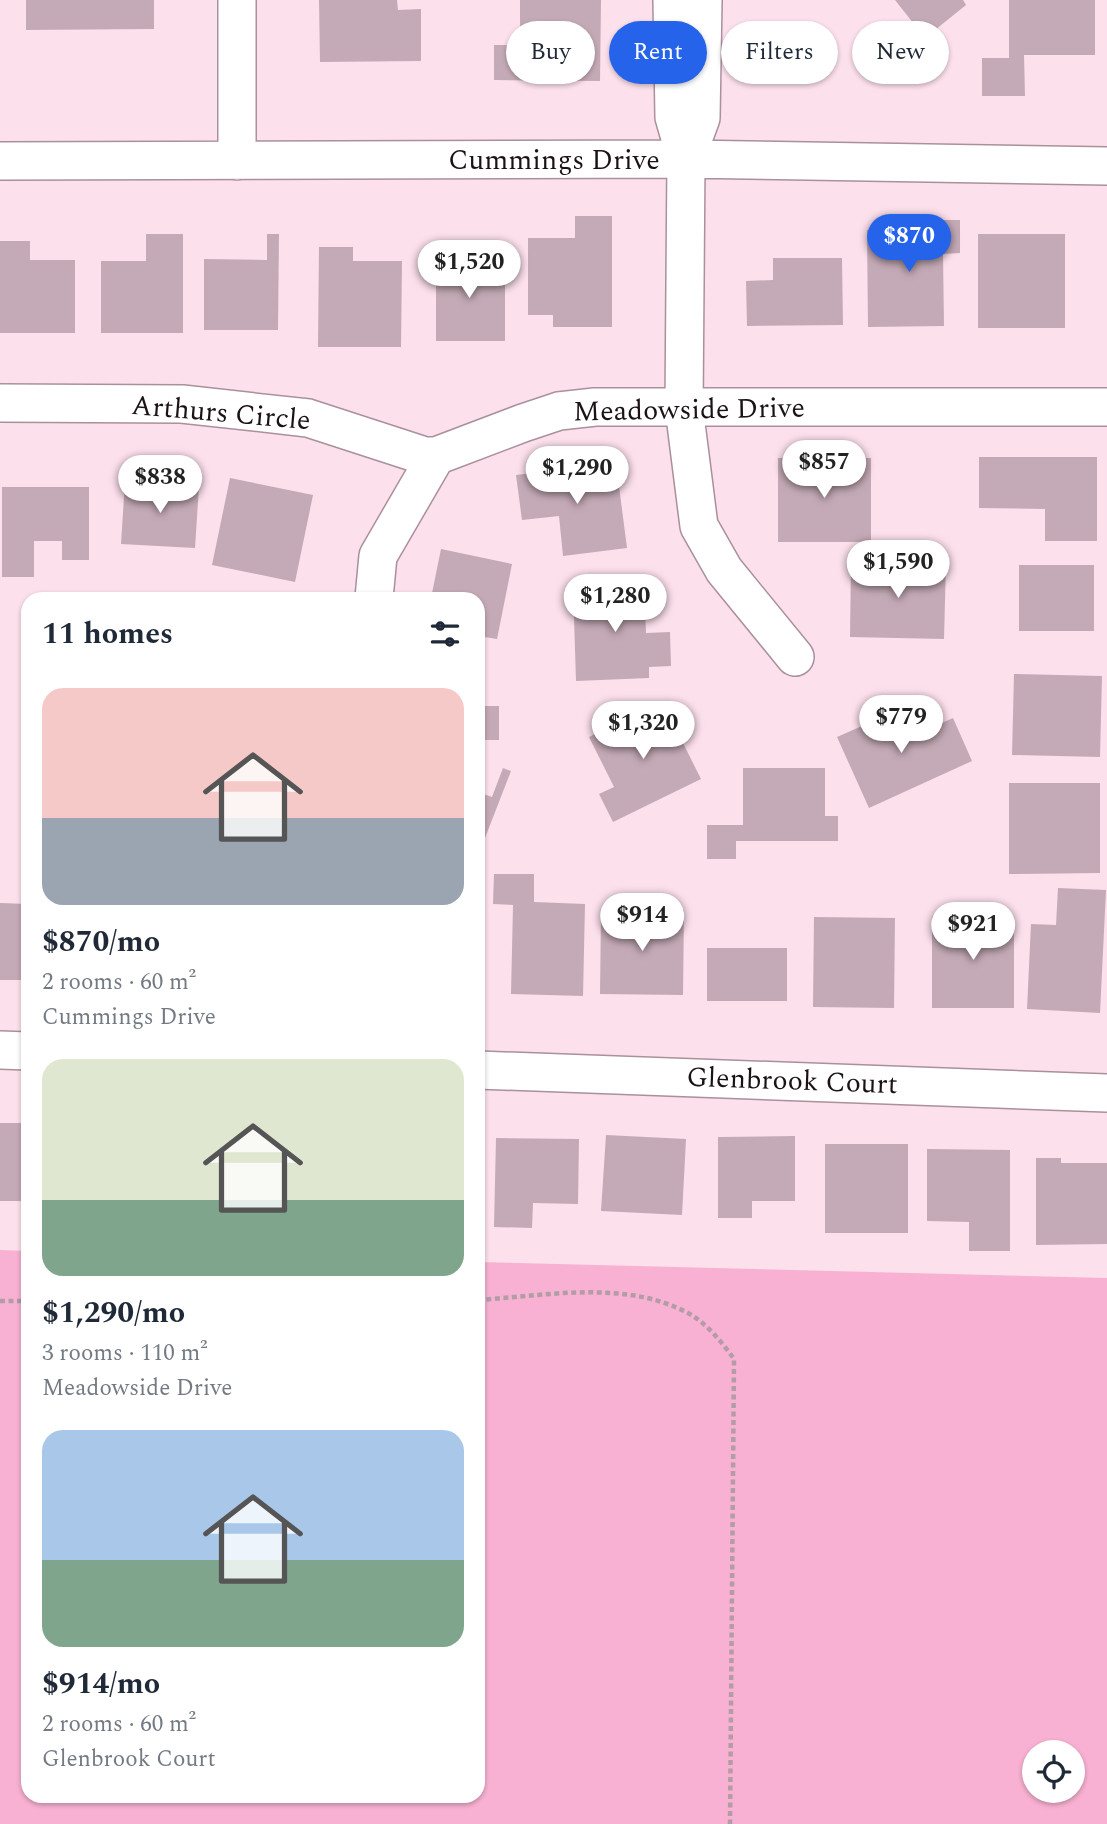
<!DOCTYPE html>
<meta charset="utf-8">
<style>
body{margin:0;font-family:Spectral,serif;background:#f2f2f3;color:#1f2937;height:100vh;display:flex;flex-direction:column;font-size:26px;white-space:nowrap}
*{box-sizing:border-box;margin:0}
p{font-size:23px;color:#747a83}
.icon{flex:none;width:38px;height:38px;fill:none;stroke:currentColor;stroke-width:2;stroke-linecap:round;stroke-linejoin:round}
.map{position:relative;flex:1;overflow:hidden}
.side{position:absolute;left:21px;top:592px;width:464px;height:1211px;display:flex;flex-direction:column;background:#fff;border-radius:21px;box-shadow:0 2px 5px #0004}
.side>*{flex:none}
.top-card{position:absolute;left:506px;top:21px;width:495px;height:63px;display:flex;gap:14px}
.controls{position:absolute;left:1022px;top:1740px;display:grid;gap:14px}
.controls a{display:grid;place-items:center;width:63px;height:63px;border-radius:50%;background:#fff;box-shadow:0 2px 5px #0004;font-size:35px}
.price{position:absolute;translate:-50% -60px;padding:0 16px;border-radius:24px;background:#fff;color:#222;font-size:23px;line-height:46px;filter:drop-shadow(0 2px 4px #0008)}
.price::after{content:'';position:absolute;left:50%;top:42px;width:21px;height:16px;margin-left:-10px;background:inherit;clip-path:polygon(0 0,100% 0,50% 100%)}
.price.active{background:#2563eb;color:#fff}
ul{padding:0;list-style:none}
li{display:grid;align-content:center;gap:14px;height:371px;padding:0 21px}
li span{display:grid;place-items:center;height:217px;border-radius:21px;color:#555}
li>.icon{margin-inline-start:auto}
span .icon{width:126px;height:126px;fill:#fffc;stroke-width:1}
li b{font-size:30px}
h2{display:flex;justify-content:space-between;align-items:center;height:84px;padding:0 21px;font-size:30px}
.tag{padding:0 24px;border-radius:32px;background:#fff;box-shadow:0 2px 5px #0004;font-size:24px;line-height:63px}
.tag.active{background:#2563eb;color:#fff}
.map>svg:first-child{display:block}
</style>
<div class="map">
<svg width="1107" height="1824" viewBox="0 0 1107 1824">
<rect width="100%" height="100%" fill="#fce0ec"/>
<path fill="#f8b1d2" fill-rule="evenodd" d="M0,1250L28,1251V1796H478V1262L1107,1278V1824H0ZM1034,1752H1073V1790H1034Z"/>
<path fill="#c4aab6" d="M26,0H154V29L26,30Z
M319,0H397L398,10L421,9V61L320,62Z
M520,0H601L600,81L494,80V45H520Z
M895,0H963L966,5L925,38Z
M1009,0H1095V55H1024L1025,96H982V58H1009Z
M575,216H612V327H553V315H528V238H575Z
M914,220H960V253L943,254L944,326L868,327L867,230H903V243H915Z
M146,234H183V333H101V261H146Z
M267,234H279L278,330H204V259L267,260Z
M978,234H1065V328H978Z
M0,241H30V260H75V333H0Z
M319,247H353V261H402L401,347H318Z
M436,251H471V267H505V341H436Z
M773,258H842L843,325L747,326L746,281L773,280Z
M979,457H1097V541H1045V509L979,508Z
M778,458H871V542H778Z
M616,463L627,548L563,556L559,516L522,520L516,475Z
M230,478L313,495L295,582L212,565Z
M125,481L199,486L195,548L121,544Z
M2,487H89V560H62V541H34V577H2Z
M441,549L512,564L497,639L478,636V598H431Z
M851,560L946,563L944,639L850,637Z
M1019,565H1094V631H1019Z
M644,583L646,633L670,632L671,666L649,667V678L576,681L573,585Z
M24,621H28V698H24Z
M478,661H485V706H499V740H478Z
M1014,674L1102,676L1100,757L1012,755Z
M662,701L701,779L613,822L599,794L614,787L589,737Z
M905,707L917,734L953,718L972,761L869,808L837,737Z
M503,768L511,771L478,856V792L492,797Z
M743,768H825V816H838V841H736V859H707V825H743Z
M1009,783H1100V873L1009,874Z
M494,874H534V902L585,904L583,996L511,994L513,905L493,904Z
M1058,888L1106,890L1100,1013L1027,1009L1031,924L1056,925Z
M0,903L28,904V980H0Z
M647,909L684,910L683,995L600,994L601,913H647Z
M932,916H1014V1008H932Z
M814,917L895,918L894,1008L813,1007Z
M478,922H482L480,991H478Z
M707,948H787V1001H707Z
M0,1123H28V1201H0Z
M606,1135L686,1139L682,1215L601,1211Z
M795,1136V1201H752V1218H718V1137Z
M496,1138L579,1139L578,1204L533,1203L532,1228L494,1227Z
M825,1144H908V1233H825Z
M927,1149L1010,1150V1251H969V1222L927,1221Z
M1036,1158H1061V1163H1107V1244L1036,1245Z"/>
<g fill="none" stroke-linecap="round" stroke-linejoin="round">
<defs>
<path id="minor" d="M237,0V161
M672,0L674,117L686,159L684,408L699,526L724,570L795,657
M686,159L701,118L703,0
M0,161L686,159L1107,166
M0,403L182,404L308,418L425,456H436
M374,598L378,556L436,456L523,423L559,411L595,407H1107
M0,1050L28,1051
M478,1070L1107,1093"/>
</defs>
<use href="#minor" stroke="#aa909c" stroke-width="40"/>
<path stroke="#b29ca6" stroke-width="4.5" stroke-dasharray="5 3.5" stroke-linecap="butt" d="M478,1300C544,1296 622,1280 684,1311C704,1320 721,1341 734,1359L730,1824
M0,1301H28"/>
<use href="#minor" stroke="#fff" stroke-width="37"/>
</g>
<g text-anchor="middle" dominant-baseline="central" stroke-width="5" stroke-linejoin="round" paint-order="stroke">
<g font-size="28" fill="#1b1216" stroke="#fff">
<text x="554" y="160">Cummings Drive</text>
<text transform="translate(689 410) rotate(-1)">Meadowside Drive</text>
<text transform="translate(221 413) rotate(5)">Arthurs Circle</text>
<text transform="translate(792 1081) rotate(2)">Glenbrook Court</text>
</g>
</g>
</svg>
<div class="controls">
<a><svg class="icon" aria-label="locate" viewBox="0 0 24 24"><circle cx="12" cy="12" r="6"/><path d="M12 2v4M12 18v4M2 12h4M18 12h4"/></svg></a>
</div>
<b class="price active" style="left:909px;top:274px">$870</b>
<b class="price" style="left:469px;top:300px">$1,520</b>
<b class="price" style="left:824px;top:500px">$857</b>
<b class="price" style="left:577px;top:506px">$1,290</b>
<b class="price" style="left:160px;top:515px">$838</b>
<b class="price" style="left:898px;top:600px">$1,590</b>
<b class="price" style="left:615px;top:634px">$1,280</b>
<b class="price" style="left:901px;top:755px">$779</b>
<b class="price" style="left:643px;top:761px">$1,320</b>
<b class="price" style="left:642px;top:953px">$914</b>
<b class="price" style="left:973px;top:962px">$921</b>
<div class="top-card">
<a class="tag">Buy</a>
<a class="tag active">Rent</a>
<a class="tag">Filters</a>
<a class="tag">New</a>
</div>
<section class="side">
<h2>11 homes<svg class="icon" aria-label="filters" viewBox="0 0 24 24"><path d="M4 7h16M4 17h16"/><circle cx="9" cy="7" r="2"/><circle cx="15" cy="17" r="2"/></svg></h2>
<ul>
<li><span style="background:linear-gradient(#f6c9c9 60%,#9aa5b1 0)"><svg class="icon" aria-label="home" viewBox="0 0 24 24"><path d="M3 11l9-7 9 7M6 9v11h12V9"/></svg></span><div><b>$870/mo</b><p>2 rooms · 60 m²</p><p>Cummings Drive</p></div></li>
<li><span style="background:linear-gradient(#dfe7d0 65%,#7fa58c 0)"><svg class="icon" aria-label="home" viewBox="0 0 24 24"><path d="M3 11l9-7 9 7M6 9v11h12V9"/></svg></span><div><b>$1,290/mo</b><p>3 rooms · 110 m²</p><p>Meadowside Drive</p></div></li>
<li><span style="background:linear-gradient(#a9c7e8 60%,#7fa58c 0)"><svg class="icon" aria-label="home" viewBox="0 0 24 24"><path d="M3 11l9-7 9 7M6 9v11h12V9"/></svg></span><div><b>$914/mo</b><p>2 rooms · 60 m²</p><p>Glenbrook Court</p></div></li>
</ul>
</section>
</div>
